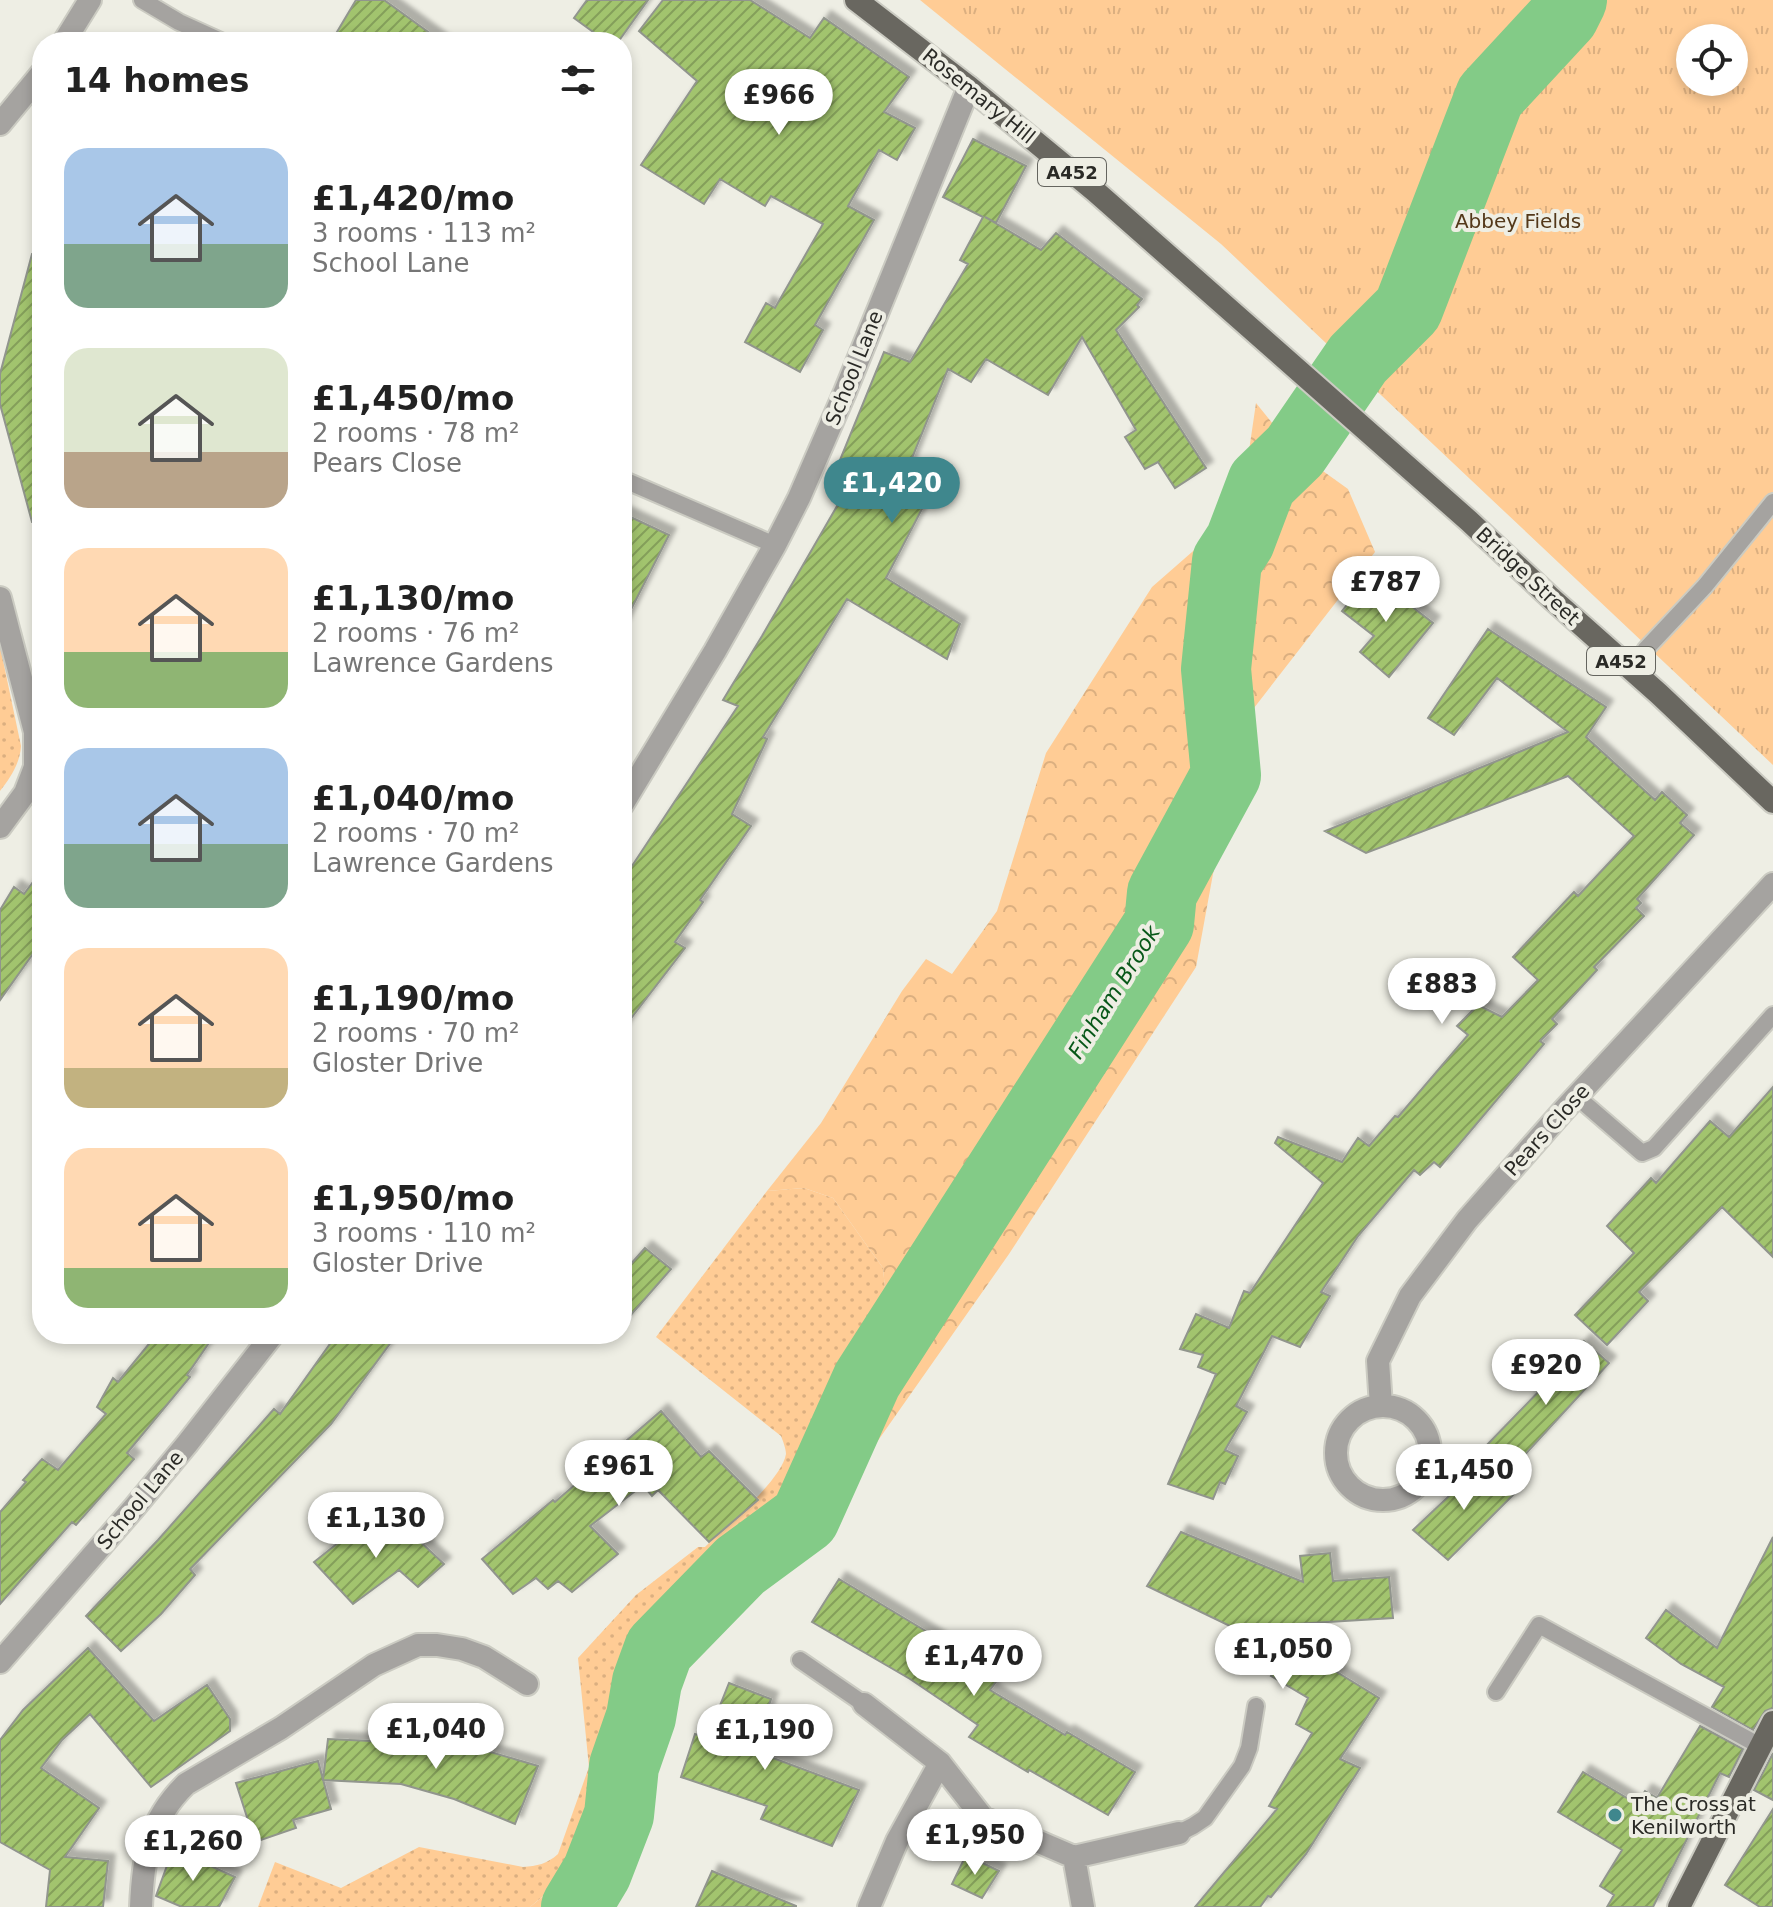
<!DOCTYPE html>
<meta charset="utf-8">
<style>
body{margin:0;font-family:"DejaVu Sans",sans-serif;background:#f6f6f6;color:#222;height:100vh;display:flex;flex-direction:column;font-size:30px;white-space:nowrap}
*{box-sizing:border-box;margin:0}
p{font-size:26px;color:#767676}
.icon{flex:none;width:44px;height:44px;fill:none;stroke:currentColor;stroke-width:2;stroke-linecap:round;stroke-linejoin:round}
.map{position:relative;flex:1;overflow:hidden}
.drawer{position:absolute;left:32px;top:32px;width:600px;height:1312px;display:flex;flex-direction:column;background:#fff;border-radius:32px;box-shadow:0 4px 12px #0003}
.drawer>*{flex:none}
.controls{position:absolute;left:1676px;top:24px;display:grid;gap:16px}
.controls a{display:grid;place-items:center;width:72px;height:72px;border-radius:50%;background:#fff;box-shadow:0 4px 12px #0003;font-size:40px}
.price{position:absolute;translate:-50% -68px;padding:0 18px;border-radius:28px;background:#fff;color:#222;font-size:26px;line-height:52px;filter:drop-shadow(0 2px 4px #0008)}
.price::after{content:'';position:absolute;left:50%;top:48px;width:24px;height:18px;margin-left:-12px;background:inherit;clip-path:polygon(0 0,100% 0,50% 100%)}
.price.active{background:#3f878d;color:#fff}
ul{padding:0;list-style:none}
li{display:flex;align-items:center;gap:24px;height:200px;padding:0 32px}
li span{display:grid;place-items:center;flex:none;width:224px;height:160px;border-radius:24px;color:#555}
li>.icon{margin-inline-start:auto}
span .icon{width:96px;height:96px;fill:#fffc;stroke-width:1}
li b{font-size:34px}
h2{display:flex;justify-content:space-between;align-items:center;height:96px;padding:0 32px;font-size:34px}
.map>svg:first-child{display:block}
</style>
<div class="map">
<svg width="1773" height="1907" viewBox="0 0 1773 1907">
<defs>
<pattern id="grass-dots" width="8" height="8" patternUnits="userSpaceOnUse" patternTransform="scale(2)"><rect width="8" height="8" fill="#ffcc95"/><path d="M2 2h.1M6 6h.1" fill="none" stroke="#dbaf80" stroke-width="1.8" stroke-linecap="round"/></pattern>
<pattern id="forest-crowns" width="20" height="18" patternUnits="userSpaceOnUse" patternTransform="scale(2)"><rect width="20" height="18" fill="#ffcc95"/><path d="M2 6a3 3 0 1 1 6 0M12 15a3 3 0 1 1 6 0" fill="none" stroke="#dbaf80"/></pattern>
<pattern id="park-tufts" width="24" height="20" patternUnits="userSpaceOnUse" patternTransform="scale(2)"><rect width="24" height="20" fill="#ffcc95"/><path d="M3 7l-1-3M5 7V3M7 7l1-3M15 17l-1-3M17 17v-4M19 17l1-3" fill="none" stroke="#dbaf80"/></pattern>
<pattern id="building-hatch" width="6" height="6" patternUnits="userSpaceOnUse" patternTransform="scale(2)"><rect width="6" height="6" fill="#a2c46e"/><path d="M-1 1l2-2M0 6l6-6M5 7l2-2" fill="none" stroke="#849f5a"/></pattern>
<filter id="shadow"><feDropShadow dx="7" dy="-7" stdDeviation="2" flood-color="#0004"/></filter>
</defs>
<rect width="100%" height="100%" fill="#eeeee4"/>
<path fill="url(#grass-dots)" d="M0,646L21,746C20,763 11,777 0,791Z
M804,1188L833,1198L883,1268L886,1298L783,1512L707,1578L641,1646L614,1706L604,1788L580,1865L530,1907H258L275,1862L341,1888L419,1847L523,1867C537,1866 547,1864 558,1854L589,1767L578,1658L636,1595L698,1547H705C725,1527 782,1480 786,1454C786,1449 783,1441 781,1436L656,1337L767,1191Z"/>
<path fill="url(#forest-crowns)" d="M1256,403L1295,451L1348,489L1375,552L1254,708L1244,764L1215,863L1196,967L1009,1254L851,1479L799,1547L751,1587L698,1637L670,1670L663,1690L644,1794L614,1907H530L581,1865L604,1788L614,1706L641,1646L707,1578L783,1512L886,1299L883,1268L833,1198L804,1188L767,1191L821,1123L902,991L926,959L952,974L997,911L1046,753L1152,587L1208,538L1245,478Z"/>
<path fill="url(#park-tufts)" fill-rule="evenodd" d="M920,0H1773V765L1221,244ZM1690,38H1734V82H1690Z"/>
<g fill="none" stroke-linecap="round" stroke-linejoin="round">
<path stroke="#83cb87" stroke-width="70" d="M576,1907L597,1872L619,1815L624,1766L641,1717L647,1682L659,1649L740,1566L805,1518L867,1380L1159,924L1162,893L1226,775L1216,669L1227,561L1240,541L1262,483L1295,451L1358,359L1408,309L1490,96L1564,16L1572,0"/>
</g>
<path fill="url(#building-hatch)" stroke="#91958d" stroke-width="2" filter="url(#shadow)" d="M356,0H384L442,42H331Z
M587,0H648L618,42H607L574,18Z
M663,0H750L810,38L824,18L909,77L884,112L915,128L897,160L879,150L848,206L874,220L815,325L823,330L800,372L745,342L766,303L775,308L823,224L771,196L765,206L720,179L704,204L641,165L697,81L639,31Z
M973,139L1026,166L996,223L985,217L1041,250L1056,233L1142,299L1137,305L1139,307L1116,330L1206,468L1175,488L1158,462L1145,469L1125,437L1136,430L1082,337L1048,395L986,359L971,382L948,369L908,468L937,480L886,578L960,624L947,659L847,599L763,737L767,739L732,814L751,826L700,900L703,902L675,942L685,948L622,1030V881L738,706L723,700L762,636L859,468L840,460L884,352L910,362L968,264L960,260L983,217L943,197Z
M32,254L42,255V521L32,522L0,404V374Z
M622,513L669,535L622,627Z
M1371,575L1433,623L1389,677L1360,652L1374,636L1342,611Z
M1488,629L1606,707L1586,737L1655,800L1662,792L1687,815L1680,823L1694,835L1637,899L1641,903L1636,908L1644,916L1594,967L1597,970L1552,1019L1557,1024L1540,1041L1544,1044L1440,1167L1434,1162L1420,1175L1414,1170L1358,1236L1321,1292L1330,1296L1300,1347L1272,1336L1236,1406L1247,1412L1225,1450L1238,1456L1225,1484L1220,1482L1213,1499L1168,1484L1216,1374L1198,1367L1203,1355L1180,1349L1196,1314L1229,1328L1244,1291L1250,1293L1323,1183L1275,1143L1278,1137L1342,1162L1358,1138L1369,1146L1395,1116L1398,1117L1468,1035L1457,1026L1478,1005L1502,1017L1538,980L1513,957L1574,892L1578,896L1634,836L1568,776L1366,853L1325,831L1568,732L1497,678L1454,735L1428,718Z
M42,870V941L0,1000V910L14,887L24,894Z
M1773,1087V1257L1722,1207L1639,1292L1648,1301L1607,1345L1575,1315L1634,1253L1607,1226L1651,1178L1656,1183L1710,1121L1729,1137Z
M645,1248L671,1269L622,1325V1274Z
M157,1334H215L187,1375L190,1377L127,1453L134,1459L76,1525L72,1522L0,1604V1512L26,1482L23,1480L42,1459L58,1470L106,1414L97,1407L113,1378L118,1382Z
M337,1334H397L331,1424L190,1569L195,1575L161,1614L121,1651L86,1616L158,1540L274,1409L280,1414Z
M1584,1341L1609,1363L1510,1471L1483,1449L1548,1382Z
M661,1411L701,1457L709,1451L758,1500L709,1542L658,1490L652,1496L643,1485L590,1526L618,1554L572,1592L558,1581L548,1589L536,1578L513,1594L482,1559L553,1500L555,1502Z
M1482,1465L1516,1492L1448,1560L1413,1530Z
M372,1516L399,1541L411,1533L444,1564L418,1587L399,1570L353,1604L314,1562Z
M1181,1532L1303,1582L1300,1556L1330,1553L1333,1581L1389,1577L1393,1618L1262,1626L1379,1698L1340,1759L1360,1768L1306,1854L1271,1897L1268,1896L1260,1907H1195L1277,1809L1269,1806L1312,1733L1296,1724L1308,1698L1271,1676L1277,1668L1235,1649L1250,1627L1234,1628L1147,1586Z
M1773,1537V1708L1765,1711L1753,1730L1712,1707L1724,1687L1681,1664L1646,1638L1666,1610L1717,1648Z
M839,1579L939,1639L937,1642L998,1679L990,1690L1065,1735L1067,1732L1135,1772L1108,1815L1029,1770L1028,1772L969,1737L978,1725L910,1679L812,1622Z
M88,1648L154,1721L207,1685L230,1719V1731L151,1787L90,1714L62,1740L41,1768L99,1808L65,1857L108,1861L103,1907H46L50,1870L0,1842V1740L23,1710Z
M729,1683L771,1699L754,1751L859,1790L832,1846L761,1819L767,1806L681,1777L695,1734L707,1738Z
M1700,1726L1743,1749L1729,1777L1720,1773L1653,1907H1607L1614,1895L1600,1886L1622,1850L1558,1812L1583,1772L1637,1804L1645,1791L1657,1798Z
M419,1731L538,1766L515,1824L454,1799L401,1784L323,1780L328,1739L415,1743Z
M1773,1753V1800L1754,1790Z
M318,1761L331,1809L293,1820L296,1828L255,1842L236,1783Z
M1773,1809V1907H1760L1725,1885Z
M173,1849L235,1877L219,1907H182L156,1896Z
M966,1855L999,1871L982,1898L952,1884Z
M712,1871L796,1906V1907H696Z"/>
<g fill="none" stroke-linecap="round" stroke-linejoin="round">
<defs>
<path id="service" d="M142,0L179,22L223,42
M622,479L775,545
M1645,650L1705,586L1773,502
M1576,1096L1642,1153L1654,1148L1773,1015
M800,1660L864,1704
M1496,1692L1539,1625L1760,1746
M1179,1833L1193,1826L1205,1818L1242,1766L1249,1748L1256,1706"/>
<path id="minor" d="M0,598L35,732V767L25,793L0,827
M622,805L715,651L775,545L799,498L845,392L969,87
M1381,1406L1378,1361L1410,1296L1467,1220L1563,1111L1773,884
M1336 1453a47 47 0 1 1 94 0a47 47 0 1 1-94 0Z
M0,1662L134,1508L187,1444L273,1334
M864,1704L940,1763L983,1818L1074,1857L1179,1833
M1074,1857L1083,1907
M141,1907C143,1857 149,1820 186,1784L281,1728L374,1665L418,1645H437L462,1649L484,1657L527,1684
M869,1907L897,1841L940,1763"/>
<path id="tertiary" d="M64,42L90,0
M0,124L42,73"/>
<path id="primary" d="M856,0L969,87L1095,191L1469,521L1551,598L1659,694L1773,802
M1679,1907L1773,1722"/>
</defs>
<use href="#service" stroke="#cbcbc2" stroke-width="20"/>
<use href="#minor" stroke="#cbcbc2" stroke-width="26"/>
<use href="#tertiary" stroke="#cbcbc2" stroke-width="26"/>
<use href="#primary" stroke="#cbcbc2" stroke-width="26"/>
<use href="#service" stroke="#a5a3a0" stroke-width="16"/>
<use href="#minor" stroke="#a5a3a0" stroke-width="22"/>
<use href="#tertiary" stroke="#a5a3a0" stroke-width="22"/>
<use href="#primary" stroke="#696760" stroke-width="22"/>
</g>
<circle fill="#3f878d" stroke="#eeeee4" stroke-width="3" cx="1615" cy="1815" r="8"/>
<g text-anchor="middle" dominant-baseline="central" stroke-width="8" stroke-linejoin="round" paint-order="stroke">
<g fill="#eeeee4" stroke="#65655f" stroke-width="2">
<rect x="1038" y="158" width="68" height="28" rx="6"/>
<rect x="1587" y="647" width="68" height="28" rx="6"/>
</g>
<g font-size="18" font-weight="bold" fill="#2a2a26">
<text x="1072" y="172">A452</text>
<text x="1621" y="661">A452</text>
</g>
<g font-size="20" fill="#2a2a26" stroke="#eeeee4">
<text transform="translate(979 96) rotate(39)">Rosemary Hill</text>
<text transform="translate(854 368) rotate(-68)">School Lane</text>
<text transform="translate(1528 576) rotate(43)">Bridge Street</text>
<text transform="translate(1547 1130) rotate(-48)">Pears Close</text>
<text transform="translate(140 1500) rotate(-50)">School Lane</text>
</g>
<g font-size="20" fill="#533819" stroke="#eeeee4">
<text x="1518" y="221">Abbey Fields</text>
</g>
<g font-size="20" fill="#2a2a26" stroke="#eeeee4" text-anchor="start">
<text x="1631" y="1804">The Cross at<tspan x="1631" dy="23">Kenilworth</tspan></text>
</g>
<g font-size="22" font-style="italic" fill="#085819" stroke="#eeeee4">
<text transform="translate(1114 992) rotate(-58)">Finham Brook</text>
</g>
</g>
</svg>
<div class="controls">
<a><svg class="icon" aria-label="locate" viewBox="0 0 24 24"><circle cx="12" cy="12" r="6"/><path d="M12 2v4M12 18v4M2 12h4M18 12h4"/></svg></a>
</div>
<b class="price" style="left:779px;top:137px">£966</b>
<b class="price active" style="left:892px;top:525px">£1,420</b>
<b class="price" style="left:1386px;top:624px">£787</b>
<b class="price" style="left:1442px;top:1026px">£883</b>
<b class="price" style="left:1546px;top:1407px">£920</b>
<b class="price" style="left:619px;top:1508px">£961</b>
<b class="price" style="left:1464px;top:1512px">£1,450</b>
<b class="price" style="left:376px;top:1560px">£1,130</b>
<b class="price" style="left:1283px;top:1691px">£1,050</b>
<b class="price" style="left:974px;top:1698px">£1,470</b>
<b class="price" style="left:436px;top:1771px">£1,040</b>
<b class="price" style="left:765px;top:1772px">£1,190</b>
<b class="price" style="left:975px;top:1877px">£1,950</b>
<b class="price" style="left:193px;top:1883px">£1,260</b>
<section class="drawer">
<h2>14 homes<svg class="icon" aria-label="filters" viewBox="0 0 24 24"><path d="M4 7h16M4 17h16"/><circle cx="9" cy="7" r="2"/><circle cx="15" cy="17" r="2"/></svg></h2>
<ul>
<li><span style="background:linear-gradient(#a9c7e8 60%,#7fa58c 0)"><svg class="icon" aria-label="home" viewBox="0 0 24 24"><path d="M3 11l9-7 9 7M6 9v11h12V9"/></svg></span><div><b>£1,420/mo</b><p>3 rooms · 113 m²</p><p>School Lane</p></div></li>
<li><span style="background:linear-gradient(#dfe7d0 65%,#b9a48a 0)"><svg class="icon" aria-label="home" viewBox="0 0 24 24"><path d="M3 11l9-7 9 7M6 9v11h12V9"/></svg></span><div><b>£1,450/mo</b><p>2 rooms · 78 m²</p><p>Pears Close</p></div></li>
<li><span style="background:linear-gradient(#ffd9b3 65%,#8fb573 0)"><svg class="icon" aria-label="home" viewBox="0 0 24 24"><path d="M3 11l9-7 9 7M6 9v11h12V9"/></svg></span><div><b>£1,130/mo</b><p>2 rooms · 76 m²</p><p>Lawrence Gardens</p></div></li>
<li><span style="background:linear-gradient(#a9c7e8 60%,#7fa58c 0)"><svg class="icon" aria-label="home" viewBox="0 0 24 24"><path d="M3 11l9-7 9 7M6 9v11h12V9"/></svg></span><div><b>£1,040/mo</b><p>2 rooms · 70 m²</p><p>Lawrence Gardens</p></div></li>
<li><span style="background:linear-gradient(#ffd9b3 75%,#c2b280 0)"><svg class="icon" aria-label="home" viewBox="0 0 24 24"><path d="M3 11l9-7 9 7M6 9v11h12V9"/></svg></span><div><b>£1,190/mo</b><p>2 rooms · 70 m²</p><p>Gloster Drive</p></div></li>
<li><span style="background:linear-gradient(#ffd9b3 75%,#8fb573 0)"><svg class="icon" aria-label="home" viewBox="0 0 24 24"><path d="M3 11l9-7 9 7M6 9v11h12V9"/></svg></span><div><b>£1,950/mo</b><p>3 rooms · 110 m²</p><p>Gloster Drive</p></div></li>
</ul>
</section>
</div>
